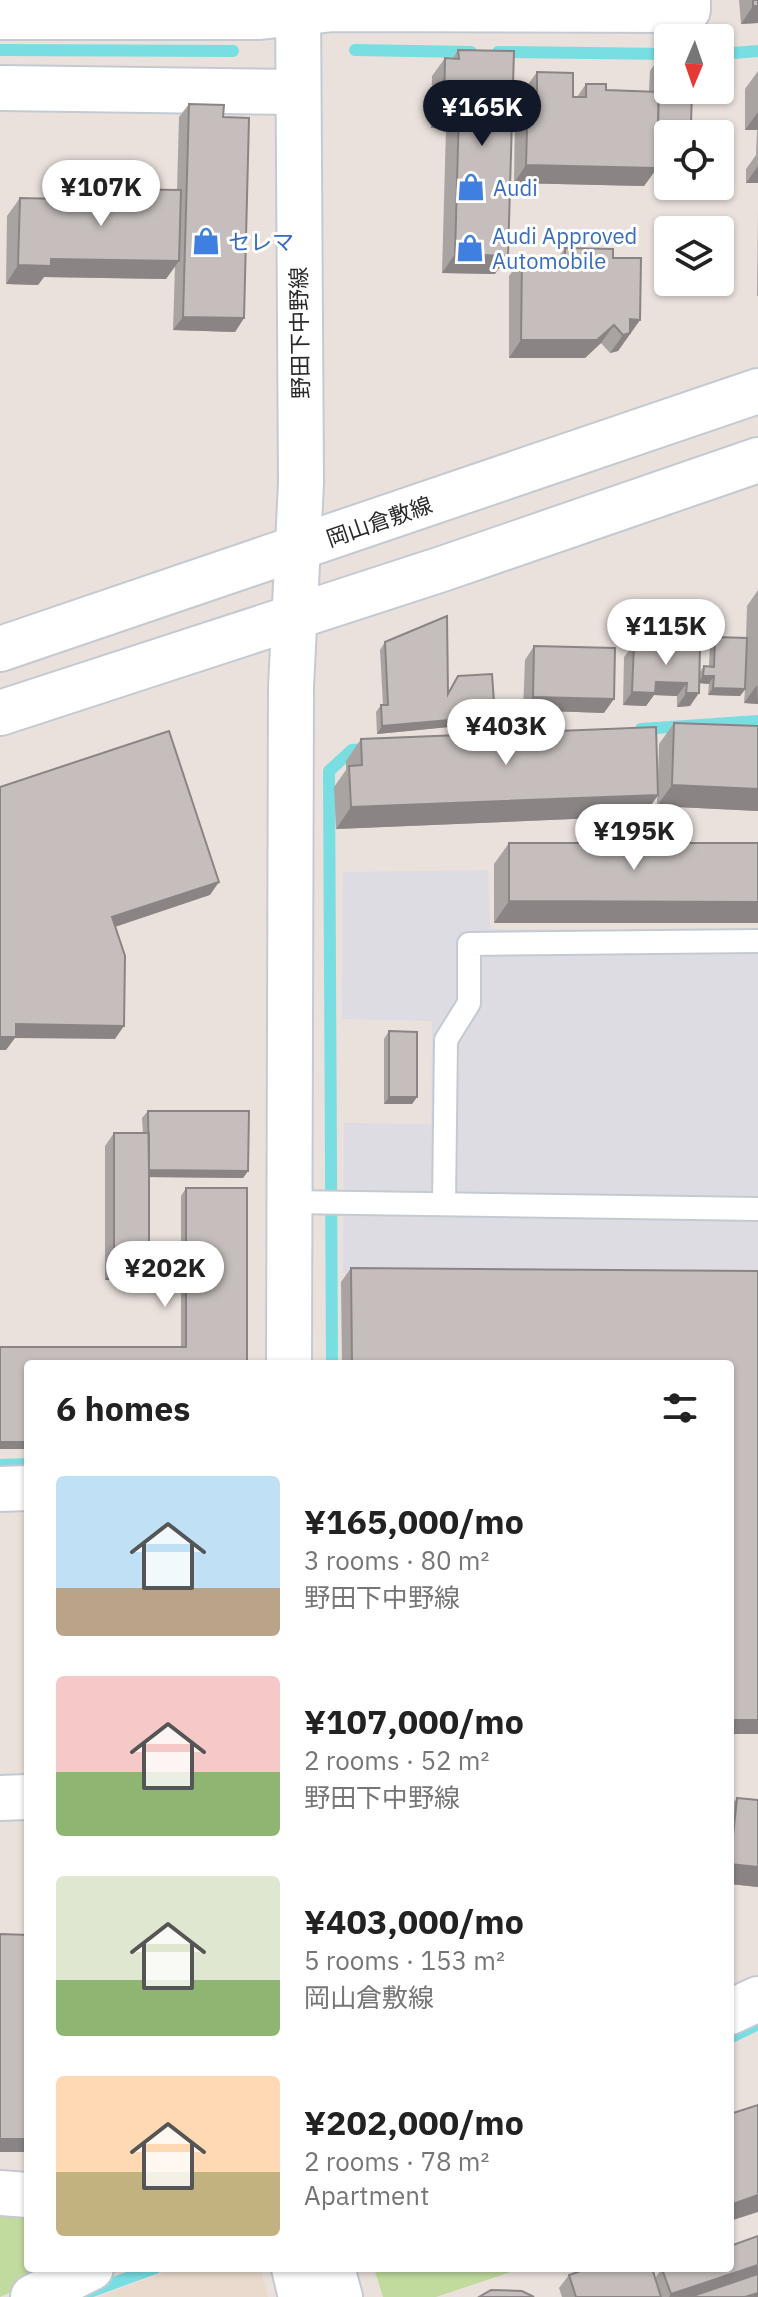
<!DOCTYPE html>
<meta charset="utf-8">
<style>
body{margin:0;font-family:"IBM Plex Sans","Noto Sans JP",sans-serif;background:#f6f6f6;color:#222;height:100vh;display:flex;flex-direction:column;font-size:30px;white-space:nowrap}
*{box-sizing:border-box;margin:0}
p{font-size:26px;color:#767676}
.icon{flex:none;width:44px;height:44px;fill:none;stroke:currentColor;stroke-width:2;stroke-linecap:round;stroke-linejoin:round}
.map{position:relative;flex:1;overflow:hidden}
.drawer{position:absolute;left:24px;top:1360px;width:710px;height:912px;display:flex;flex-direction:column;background:#fff;border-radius:8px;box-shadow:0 2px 6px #0004}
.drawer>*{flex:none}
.needle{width:52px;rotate:182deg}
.controls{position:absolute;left:654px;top:24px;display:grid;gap:16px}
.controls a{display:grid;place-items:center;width:80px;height:80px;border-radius:8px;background:#fff;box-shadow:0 2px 6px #0004;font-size:40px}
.price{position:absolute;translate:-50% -68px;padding:0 18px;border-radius:28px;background:#fff;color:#222;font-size:26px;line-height:52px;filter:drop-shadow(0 2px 4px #0008)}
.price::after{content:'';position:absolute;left:50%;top:48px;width:24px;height:18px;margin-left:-12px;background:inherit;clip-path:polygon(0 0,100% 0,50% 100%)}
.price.on{background:#111827;color:#fff}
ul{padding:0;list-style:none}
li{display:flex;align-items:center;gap:24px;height:200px;padding:0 32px}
li span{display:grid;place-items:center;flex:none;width:224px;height:160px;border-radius:8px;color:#555}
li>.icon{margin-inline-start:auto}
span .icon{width:96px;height:96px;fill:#fffc;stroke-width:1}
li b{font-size:34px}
h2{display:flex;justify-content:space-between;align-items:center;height:96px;padding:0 32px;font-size:34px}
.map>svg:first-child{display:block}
</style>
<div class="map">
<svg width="758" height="2297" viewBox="0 0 758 2297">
<rect width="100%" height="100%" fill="#eae1dc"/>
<path fill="#dddce3" d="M488,870L490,929L758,930V1275L343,1274L344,1123L431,1124L432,1021L342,1019L343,872Z"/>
<path fill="#eadacd" d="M176,2268H260L268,2297H98Z"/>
<path fill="#c1db9e" d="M0,2213L28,2215V2268H64L0,2297Z
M374,2268H523L436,2297H383Z"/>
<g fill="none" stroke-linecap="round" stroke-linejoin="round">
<path stroke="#79dee2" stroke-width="12" d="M0,50L233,51
M355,50L471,52
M498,52L668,54
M720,54L758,51
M641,729L758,721
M332,1364L329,771L352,750L368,749
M0,1465L28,1464
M730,2038L758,2024
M84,2294L155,2268"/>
<defs>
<path id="service" d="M289,1202L758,1209
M444,1204L446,1040L469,1003V944L758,941"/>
<path id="minor" d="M0,17H260L334,9L688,10V0
M0,88L298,92
M0,1489L28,1488
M0,1798L28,1797
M730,2012L758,1999
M0,2193L28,2195
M33,2297L91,2268"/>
<path id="tertiary" d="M289,1364L291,687L301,483L298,0
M294,2268L301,2297
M332,2268L340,2297"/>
<path id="secondary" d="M0,649L758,391
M0,713L445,568L758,460"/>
</defs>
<use href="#service" stroke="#c4cad2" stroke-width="26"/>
<use href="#minor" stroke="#c4cad2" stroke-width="48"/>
<use href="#tertiary" stroke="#c4cad2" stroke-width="48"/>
<use href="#secondary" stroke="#c4cad2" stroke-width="48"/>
<use href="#service" stroke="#fff" stroke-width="22"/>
<use href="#minor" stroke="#fff" stroke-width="44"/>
<use href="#tertiary" stroke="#fff" stroke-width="44"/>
<use href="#secondary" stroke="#fff" stroke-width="44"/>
</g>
<path fill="#a9a3a2" d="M739,0H758V23L741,24Z
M458,50L495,274L442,273L446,128H431L432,76L445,58H453Z
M659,58L668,137H658L657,168L644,186L514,183L515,111L524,98V90L537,72L573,97H577L586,84L606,90L649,92L650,71Z
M758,71V183H746V169L756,155L757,130H745V89Z
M189,104L223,117L244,318L235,332L173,330L175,266L166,279L44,277L38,285L6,284L7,216L20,198L100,200L108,189L177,190L179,117Z
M758,210V296H757Z
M565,248L613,258L640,320L618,351L610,353L601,343L585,358H509V276L522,258H558Z
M758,590V704L744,703L745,690L740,696L708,695L709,684L699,683L690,706L677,707V696L654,695L646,706L623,705L624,657L634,644L700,672L704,666H709L710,644L715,637L746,638L747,606Z
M385,642L448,692L458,676L495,716L490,723L377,734L376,712L381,705H383L380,650Z
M534,646L604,713L523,710L525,660Z
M674,723L758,726V811L657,806V797L643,816L336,829L334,787L346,770V761L361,739L658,779L659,744Z
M509,843H758L494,923V864Z
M389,1031L417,1097L412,1104H384V1039Z
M148,1111L248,1171L243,1178L149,1177L139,1280H105V1146L114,1133H143L142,1118Z
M186,1188L247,1364L181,1347V1196Z
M351,1268L758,1271V1734H730V1364H342L341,1282Z
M737,1798L758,1800V1887L730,1884V1807Z
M662,2269L758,2297H562L559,2288L569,2275L655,2278Z"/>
<path fill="#8a8584" d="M753,6H758V23L741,24Z
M444,110H459L446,128H431Z
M758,112V128L757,130H745Z
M657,123L691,124L684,134H668V137L648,136Z
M526,165L657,168L644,186L514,183Z
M758,166V183H746Z
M455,254L508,256L495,274L442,273Z
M51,259L179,261L166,279L44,277L38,285L6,284L18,265Z
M183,317L244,318L235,332L173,330Z
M630,319L640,320L618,351L610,353L623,335Z
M614,325L601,343L585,358H509L521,340Z
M703,676H714L709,684L698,683Z
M656,682L687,683L677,696L654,695L646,706L623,705L632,692Z
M757,685L758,704L744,703Z
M713,688L745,689L740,696L708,695Z
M686,693H699L690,706L677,707Z
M533,697L614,699L604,713L523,710Z
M495,716L490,723L377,734L382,726Z
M672,785L758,789V811L657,806Z
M658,795L643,816L336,829L351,807Z
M219,882L210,895L103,931L112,917Z
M509,901L758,902V923H494Z
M16,1024L124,1026L115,1039L15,1038L6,1050H0V1037Z
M389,1097H417L412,1104H384Z
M148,1170L248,1171L243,1178L143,1177Z
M149,1266L139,1280H105L114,1267Z
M0,1442H28V1449H0Z
M730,1720H758V1734H730Z
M730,1864L758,1867V1887L730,1884Z
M0,2139H28V2152H0Z
M758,2195V2212L730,2221V2205Z
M758,2265V2275L694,2297H669L671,2294Z
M758,2293V2297H745Z"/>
<path fill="#c5bebc" stroke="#8a8584" stroke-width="2" d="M753,0H758V6H753Z
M458,50L514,51L508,256L455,254L459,110H444L445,58L459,59Z
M659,58H668V90H692L691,124L658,123Z
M537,72L573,73V97H586V84H606V90L659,92L657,168L526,165L528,93H537Z
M189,104L224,105L223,117L249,118L244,318L183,317Z
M108,189L181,190L179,261L51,259V266L18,265L20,198L108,200Z
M565,248L613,249V258H641L640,320L630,319V333L623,335L614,325L597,340H521L522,258H565Z
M447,616L448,694L458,676L492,674L495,716L382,726L381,705H388L385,642Z
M715,637L747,638L745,689L713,688L714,676H703L704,666L714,667Z
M634,644L700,646L699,693H686L687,683L656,682L655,693L632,692Z
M534,646L615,648L614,699L533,697Z
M674,723L758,726V789L672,785Z
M656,727L658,795L351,807L349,766L362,765L361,739Z
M169,731L219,882L112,917L125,956L124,1026L16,1024V1037H0V787Z
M509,843H758V902L509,901Z
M389,1031L417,1032V1097H389Z
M148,1111H249L248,1171L149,1170Z
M114,1133H149V1266L114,1267Z
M186,1188H247V1364H28V1442H0V1347H186Z
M351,1268L758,1271V1720H730V1364H352Z
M737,1798L758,1800V1867L730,1864Z
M0,1934L28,1935V2139H0Z
M758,2105V2195L730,2205V2114Z
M758,2236V2265L671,2294L662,2269L730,2268V2246Z
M589,2268H652L661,2297H576L569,2275Z
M758,2274V2293L745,2297H690Z
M491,2290L522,2291L534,2297H479Z"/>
<defs>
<symbol id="shop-bare" viewBox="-9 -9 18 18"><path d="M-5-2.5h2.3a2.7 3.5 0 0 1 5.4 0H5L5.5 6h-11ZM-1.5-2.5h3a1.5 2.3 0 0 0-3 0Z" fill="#3f7fe0" stroke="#fff" stroke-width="2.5" paint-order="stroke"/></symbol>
</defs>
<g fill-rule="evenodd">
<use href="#shop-bare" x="451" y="167" width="40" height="40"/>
<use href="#shop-bare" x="186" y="221" width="40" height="40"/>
<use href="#shop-bare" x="450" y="228" width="40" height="40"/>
</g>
<g text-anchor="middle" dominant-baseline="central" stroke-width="6" stroke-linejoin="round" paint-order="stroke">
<g font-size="22" fill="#366cbe" stroke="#fff" text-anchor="start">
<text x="493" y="187">Audi</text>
<text x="492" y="235">Audi Approved<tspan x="492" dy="25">Automobile</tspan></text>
<text x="228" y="241">セレマ</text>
</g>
<g font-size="22" fill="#292929" stroke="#fff">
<text transform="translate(299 333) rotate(-91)">野田下中野線</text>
<text transform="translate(379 521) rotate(-19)">岡山倉敷線</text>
</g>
</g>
</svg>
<div class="controls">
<a><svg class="needle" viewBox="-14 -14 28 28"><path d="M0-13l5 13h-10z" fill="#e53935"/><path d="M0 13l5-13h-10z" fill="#767676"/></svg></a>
<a><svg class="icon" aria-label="locate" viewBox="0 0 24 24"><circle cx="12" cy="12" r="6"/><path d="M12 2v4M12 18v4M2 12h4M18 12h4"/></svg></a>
<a><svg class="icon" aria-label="layers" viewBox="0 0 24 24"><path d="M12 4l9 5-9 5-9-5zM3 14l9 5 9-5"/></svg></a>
</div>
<b class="price on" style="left:482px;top:148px">¥165K</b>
<b class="price" style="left:101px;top:228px">¥107K</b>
<b class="price" style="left:666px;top:667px">¥115K</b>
<b class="price" style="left:506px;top:767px">¥403K</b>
<b class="price" style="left:634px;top:872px">¥195K</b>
<b class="price" style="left:165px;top:1309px">¥202K</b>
<section class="drawer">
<h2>6 homes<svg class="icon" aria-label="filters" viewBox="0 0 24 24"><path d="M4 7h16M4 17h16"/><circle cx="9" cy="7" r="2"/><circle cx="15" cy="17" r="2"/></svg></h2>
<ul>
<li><span style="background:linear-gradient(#bfe0f5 70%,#b9a48a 0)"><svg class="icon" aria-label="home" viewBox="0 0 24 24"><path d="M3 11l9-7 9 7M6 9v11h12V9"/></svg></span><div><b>¥165,000/mo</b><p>3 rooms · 80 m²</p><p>野田下中野線</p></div></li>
<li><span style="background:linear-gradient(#f6c9c9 60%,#8fb573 0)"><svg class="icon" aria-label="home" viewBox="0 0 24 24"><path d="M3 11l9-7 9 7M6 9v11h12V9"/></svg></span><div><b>¥107,000/mo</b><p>2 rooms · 52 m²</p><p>野田下中野線</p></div></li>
<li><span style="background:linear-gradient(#dfe7d0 65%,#8fb573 0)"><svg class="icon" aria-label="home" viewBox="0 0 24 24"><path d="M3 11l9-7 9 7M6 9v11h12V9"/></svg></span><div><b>¥403,000/mo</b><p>5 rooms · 153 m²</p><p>岡山倉敷線</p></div></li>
<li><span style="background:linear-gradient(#ffd9b3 60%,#c2b280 0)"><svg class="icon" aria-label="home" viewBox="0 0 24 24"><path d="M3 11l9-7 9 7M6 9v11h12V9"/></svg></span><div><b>¥202,000/mo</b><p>2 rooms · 78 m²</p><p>Apartment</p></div></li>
</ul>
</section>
</div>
